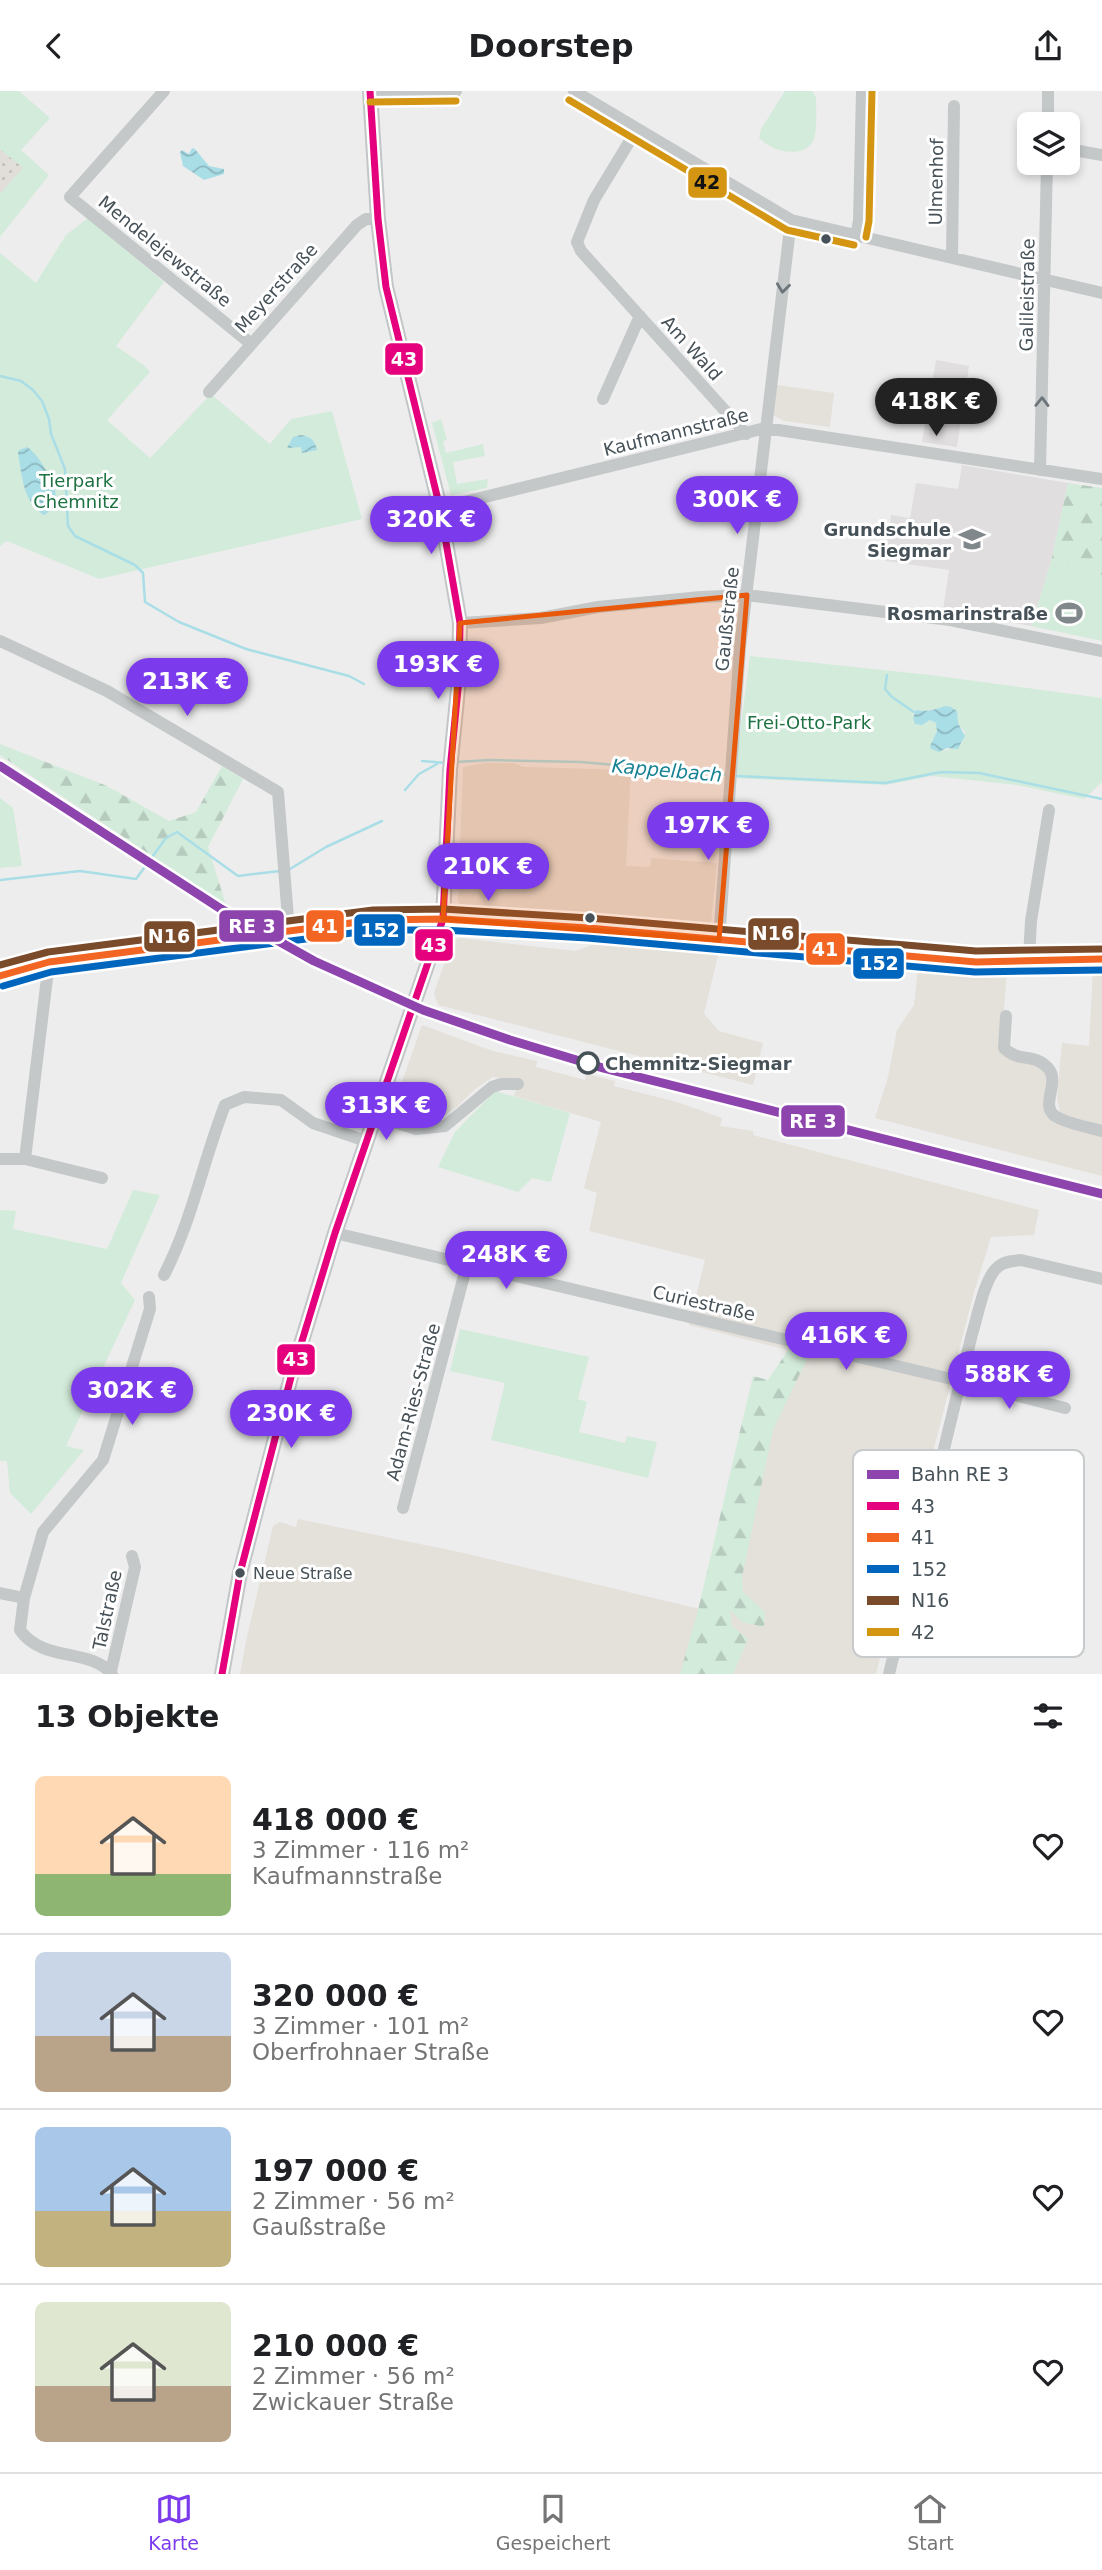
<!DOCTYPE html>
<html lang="de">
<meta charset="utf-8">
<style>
body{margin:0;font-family:"DejaVu Sans",sans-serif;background:#f2f2f2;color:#202124;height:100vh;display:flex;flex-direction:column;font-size:26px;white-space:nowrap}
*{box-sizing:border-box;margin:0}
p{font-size:23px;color:#757577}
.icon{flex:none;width:38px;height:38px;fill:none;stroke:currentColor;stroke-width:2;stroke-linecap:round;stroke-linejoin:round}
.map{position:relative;height:1583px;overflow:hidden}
.sheet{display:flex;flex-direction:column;background:#fff;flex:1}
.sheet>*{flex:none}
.tools{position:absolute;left:1017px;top:21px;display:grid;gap:14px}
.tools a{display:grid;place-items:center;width:63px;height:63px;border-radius:10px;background:#fff;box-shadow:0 4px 10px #0003;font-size:35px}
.price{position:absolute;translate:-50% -60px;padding:0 16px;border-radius:24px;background:#7c3aed;color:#fff;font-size:23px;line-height:46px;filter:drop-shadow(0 2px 4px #0008)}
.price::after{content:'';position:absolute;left:50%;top:42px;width:21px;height:16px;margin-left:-10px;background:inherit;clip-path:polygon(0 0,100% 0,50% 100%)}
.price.selected{background:#222;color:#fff}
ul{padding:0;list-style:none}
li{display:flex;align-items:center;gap:21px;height:175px;padding:0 35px}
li+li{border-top:2px solid #e0e0e0}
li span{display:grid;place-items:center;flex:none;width:196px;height:140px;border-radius:10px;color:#555}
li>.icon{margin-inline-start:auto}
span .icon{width:84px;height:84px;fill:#fffc;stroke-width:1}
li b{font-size:30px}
h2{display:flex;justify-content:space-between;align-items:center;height:84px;padding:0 35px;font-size:30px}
header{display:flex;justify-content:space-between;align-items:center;height:91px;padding:0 35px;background:#fff;font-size:32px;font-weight:700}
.tabs{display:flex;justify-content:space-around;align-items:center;height:98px;border-top:2px solid #e0e0e0;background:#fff;font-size:19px;color:#757577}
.tabs a{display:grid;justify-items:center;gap:4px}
.tabs .selected{color:#7c3aed}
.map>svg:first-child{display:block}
</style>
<header><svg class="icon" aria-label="back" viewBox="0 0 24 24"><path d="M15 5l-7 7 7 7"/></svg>Doorstep<svg class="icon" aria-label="share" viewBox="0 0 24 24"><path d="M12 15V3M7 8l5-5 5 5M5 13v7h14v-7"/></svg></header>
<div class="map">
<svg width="1102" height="1583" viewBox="0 0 1102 1583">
<defs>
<pattern id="forest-firs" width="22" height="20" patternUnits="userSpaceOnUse" patternTransform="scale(1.75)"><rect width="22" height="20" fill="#d3ebda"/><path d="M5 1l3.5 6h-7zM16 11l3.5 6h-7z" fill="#b6cbbd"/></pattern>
<pattern id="sand-dots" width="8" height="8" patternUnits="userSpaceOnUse" patternTransform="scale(1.75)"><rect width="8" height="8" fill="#e1ded9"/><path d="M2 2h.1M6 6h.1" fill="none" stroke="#c2c0bc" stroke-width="1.8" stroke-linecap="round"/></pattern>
<pattern id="water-waves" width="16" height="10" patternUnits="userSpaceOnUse" patternTransform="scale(1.75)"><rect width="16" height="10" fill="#aadee7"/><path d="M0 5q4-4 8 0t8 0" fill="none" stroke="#8cb6be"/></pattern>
</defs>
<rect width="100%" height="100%" fill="#eeeded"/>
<path fill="#e4e0da" d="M777,294L834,302L830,336L784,330L773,324Z
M485,672H513L524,676L631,679L626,775L650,776L651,767L717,772L711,833L706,836L461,814L458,810L463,676Z
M460,847L576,860L597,852L647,853L719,860L704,923L719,940L763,952L753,994L438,914L434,902L452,850Z
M918,878L1007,880L1001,957L1006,966L1016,971L1031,972L1049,981L1046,1019L1102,1043V1085L875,1027L888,986L897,939L914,914Z
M1093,878L1102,879V1035L1060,1022L1057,1007L1062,952L1089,955Z
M422,934L493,960L537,970L536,976L585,989L587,983L615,990L614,995L677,1011L722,1027L720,1035L753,1040V1044L1039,1119L1034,1144L991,1146L973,1205L876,1583H240L246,1550L273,1435L280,1431L296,1436L298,1428L464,1462L717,1522L788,1259L689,1234L705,1169L589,1140L597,1102L584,1097L601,1031L514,1005L519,990L493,986L475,998L458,1015L433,1032L416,1031L391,1022Z"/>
<path fill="#e0dede" d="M936,269L969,275L957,356L922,351Z
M962,374L1068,392L1051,471L1031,535L943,519L949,479L885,470L891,424L910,427L916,392L958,398Z"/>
<path fill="#d3ebda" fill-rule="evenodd" d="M0,0H19L50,27L21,59L49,84L0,146Z
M785,0H812L816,6C816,18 818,39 813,50C803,69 769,60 759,46L761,38Z
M88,127L164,191L116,255L145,275L150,281L107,329L150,367L211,303L270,353L291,328L332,320L362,428L99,488L7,450L0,455V162L36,192L66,144Z
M441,328L447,349L443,350L446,362L483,353L485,365L453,371L457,393L488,388L487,397L451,404L432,332Z
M1051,471L1102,484V550L1031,535Z
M750,565L930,584L1102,607V691L1084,708L1017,694L932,685L886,694L734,687ZM919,619C926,621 929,617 936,619C948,623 958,632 965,641L961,655L942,660L933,649L938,638L936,632L930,629L925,632L913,627L914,621Z
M0,707L13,717L22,775L0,777Z
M495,1000L570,1022L551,1091L532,1087L518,1101L438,1076L455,1041Z
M133,1099L160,1104L121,1192L135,1209L66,1355L84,1359L31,1423L10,1402L7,1370H0V1119L16,1120L13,1138L107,1158Z
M460,1238L589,1266L578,1308L587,1311L579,1341L625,1352L627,1345L657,1351L648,1387L491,1349L505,1292L450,1280Z"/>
<path fill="url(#forest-firs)" d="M1068,392L1102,397V484L1051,471Z
M0,653L107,695L169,730L196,721L222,675L243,688L208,756L226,814L0,664Z
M788,1259L809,1264L773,1339L742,1486L743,1501L765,1521L764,1536L742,1531L730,1519L732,1535L748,1548L733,1583H680L698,1519L753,1285L768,1289Z"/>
<path fill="url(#sand-dots)" d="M0,58L23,77L0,103Z"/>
<path fill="url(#water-waves)" d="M192,57L195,58L209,75L224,78V83L204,89L183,75L180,61L182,59L189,63Z
M301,344C311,346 315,349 317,359L302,362L301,356L287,357L293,346Z
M27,356C38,362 56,393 56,406C56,414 50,421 44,424C23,411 22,385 18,362L19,359Z
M945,615L951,616L957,620L958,632L965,645L958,658L947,657L939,661L931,658L930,655L937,640L936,632L930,629L922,634L915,633L913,627L916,619C927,621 934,619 945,615Z"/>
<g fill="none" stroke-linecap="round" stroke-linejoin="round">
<path stroke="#aadee7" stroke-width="2.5" d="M0,285L21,290L33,299L42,310L49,328L51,343L65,378L68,435L75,445L135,474L143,482L145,511L179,531L246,558L349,585L364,593
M887,584L885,598L892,606L914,621
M422,670L446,672
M456,671L490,669L581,671L728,684
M735,685L885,692L941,681L979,682L1102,708
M405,699L419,683L437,673
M290,778L326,756L382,730
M0,789L80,780L136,788L166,747L177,741L238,785L280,780"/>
<path stroke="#c4c8c9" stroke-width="12" d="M164,0L70,106L250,252
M574,0L791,129L1102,202
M370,1L456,0
M1048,33V0
M637,38L594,109L577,151L581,160L746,343
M1068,58L1102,64
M856,144L859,130L862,0
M952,166L954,15
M209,301L357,134L366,128H378
M603,308L640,225
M1040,379L1047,72
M387,430L765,337L1102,388
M460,532L541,527L598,516L701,506L747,504L950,529L1102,560
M0,550L107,600L278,701L289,840
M719,849L740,556L791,129
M1029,868L1031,830L1049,719
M1006,925L1004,957C1019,972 1034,962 1047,976C1062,990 1039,1014 1055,1025C1068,1033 1088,1036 1102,1040
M375,1025L416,1038L445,1035L492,996L501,993H518
M0,1068H25L102,1087
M25,1068L49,871
M335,1142L960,1290L1065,1317
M164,1184C192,1130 203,1070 225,1014L244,1006L281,1009L313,1032L366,1050
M403,1417L467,1173
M0,1502L24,1507L43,1441L103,1369L150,1218L149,1206
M24,1507L20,1539C43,1572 89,1556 112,1583
M111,1580L135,1476L132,1465
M889,1583L972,1243C978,1225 984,1186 999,1175C1005,1170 1013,1170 1021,1169L1102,1188"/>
<path stroke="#c3c6c8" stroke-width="16" d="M0,885L49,871L374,829L443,828L588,837L932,868L976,871L1102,868
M222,1583L240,1482L291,1286L335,1142L443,828L450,679L459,588L460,532L440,417L386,196L378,128L370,0"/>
<defs>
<path id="bus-1" d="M222,1583L240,1482L291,1286L335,1142L443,828L450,679L459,588L460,532L440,417L386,196L378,128L370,0"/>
<path id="bus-2" d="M0,885L49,871L374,829L443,828L588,837L976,871L1102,868"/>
<path id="bus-3" d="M3,895L51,881L375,839H443L587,847L975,881L1102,879"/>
<path id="bus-4" d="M0,874L48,861L373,819L443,818L589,827L976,860L1102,858"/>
<path id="bus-5" d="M569,9L787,139L854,154
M370,11L456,10
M866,146L869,130L872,0"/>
</defs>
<use href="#bus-1" stroke="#fff" stroke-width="12"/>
<use href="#bus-2" stroke="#fff" stroke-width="12"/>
<use href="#bus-3" stroke="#fff" stroke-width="12"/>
<use href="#bus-4" stroke="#fff" stroke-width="12"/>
<use href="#bus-5" stroke="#fff" stroke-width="12"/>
<use href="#bus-1" stroke="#e5007d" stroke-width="7"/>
<use href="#bus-2" stroke="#f26522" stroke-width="7"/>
<use href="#bus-3" stroke="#0065bd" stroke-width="7"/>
<use href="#bus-4" stroke="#7a4b2a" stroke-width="7"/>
<use href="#bus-5" stroke="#d49512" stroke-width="7"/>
<defs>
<path id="rail-1" d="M0,675L221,818L314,870L423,919L510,949L603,977L1102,1103"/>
</defs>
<use href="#rail-1" stroke="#fff" stroke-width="14"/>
<use href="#rail-1" stroke="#8e44ad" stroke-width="9"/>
</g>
<defs><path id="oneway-chevron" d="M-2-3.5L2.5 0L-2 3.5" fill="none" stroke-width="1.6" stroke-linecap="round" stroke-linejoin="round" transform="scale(1.75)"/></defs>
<g stroke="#6c757a">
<use href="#oneway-chevron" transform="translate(783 197) rotate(97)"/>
<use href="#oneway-chevron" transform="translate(1042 311) rotate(-89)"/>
</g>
<path fill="#e8590c" fill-opacity="0.2" stroke="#e8590c" stroke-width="5" stroke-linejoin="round" d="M747,504L719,849L443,828L460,532Z"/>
<defs>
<symbol id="school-bare" viewBox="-9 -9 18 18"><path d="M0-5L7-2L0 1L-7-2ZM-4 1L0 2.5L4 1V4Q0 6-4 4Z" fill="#81888c" stroke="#fff" stroke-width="2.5" paint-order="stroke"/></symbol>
<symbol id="stadium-bare" viewBox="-9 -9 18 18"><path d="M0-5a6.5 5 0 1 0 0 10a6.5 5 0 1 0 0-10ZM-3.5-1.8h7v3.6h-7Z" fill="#81888c" stroke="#fff" stroke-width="2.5" paint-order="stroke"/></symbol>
</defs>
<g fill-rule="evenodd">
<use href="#school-bare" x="953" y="429" width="38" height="38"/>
<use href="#stadium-bare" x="1050" y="503" width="38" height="38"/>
</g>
<g fill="#465158" stroke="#fff" stroke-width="2.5">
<circle cx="826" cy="148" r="6"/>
<circle cx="590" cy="827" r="6"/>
<circle cx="240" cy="1482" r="6"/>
</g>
<circle fill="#fff" stroke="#465158" stroke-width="3.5" cx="588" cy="972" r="10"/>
<g text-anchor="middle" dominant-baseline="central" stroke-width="6" stroke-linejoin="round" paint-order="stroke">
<g font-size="16" fill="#465158" stroke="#fff" text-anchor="start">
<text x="253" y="1482">Neue Straße</text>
</g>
<g font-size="18" fill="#465158" stroke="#fff">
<text transform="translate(936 91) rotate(-89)">Ulmenhof</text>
<text transform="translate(165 160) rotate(39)">Mendelejewstraße</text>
<text transform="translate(276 197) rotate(-48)">Meyerstraße</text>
<text transform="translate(1027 204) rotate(-89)">Galileistraße</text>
<text transform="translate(692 257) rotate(48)">Am Wald</text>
<text transform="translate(676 341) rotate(-14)">Kaufmannstraße</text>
<text transform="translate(727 528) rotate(-84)">Gaußstraße</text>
<text transform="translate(704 1212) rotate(13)">Curiestraße</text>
<text transform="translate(413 1311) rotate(-75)">Adam-Ries-Straße</text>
<text transform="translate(107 1519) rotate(-78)">Talstraße</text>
</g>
<g font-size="18" fill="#1d7242" stroke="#fff">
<text x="76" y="389">Tierpark<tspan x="76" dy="21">Chemnitz</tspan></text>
<text x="809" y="631">Frei-Otto-Park</text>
</g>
<g font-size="18" font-weight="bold" fill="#465158" stroke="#fff" text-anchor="end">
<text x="951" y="438">Grundschule<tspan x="951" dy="21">Siegmar</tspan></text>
<text x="1048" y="522">Rosmarinstraße</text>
</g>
<g font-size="18" font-weight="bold" fill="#465158" stroke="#fff" text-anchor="start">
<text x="605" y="972">Chemnitz-Siegmar</text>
</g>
<g font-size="19" font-style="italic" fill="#178293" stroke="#fff">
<text transform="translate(667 679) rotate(5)">Kappelbach</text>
</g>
</g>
<rect x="853" y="1359" width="231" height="207" rx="10" fill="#fff" stroke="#c8cbcd" stroke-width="2"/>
<rect x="867" y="1379" width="32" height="9" fill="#8e44ad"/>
<rect x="867" y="1411" width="32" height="8" fill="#e5007d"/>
<rect x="867" y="1442" width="32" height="9" fill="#f26522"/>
<rect x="867" y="1474" width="32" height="8" fill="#0065bd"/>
<rect x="867" y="1505" width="32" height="9" fill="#7a4b2a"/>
<rect x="867" y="1537" width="32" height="8" fill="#d49512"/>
<g font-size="19" fill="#465158">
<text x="911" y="1390">Bahn RE 3</text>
<text x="911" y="1422">43</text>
<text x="911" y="1453">41</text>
<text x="911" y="1485">152</text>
<text x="911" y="1516">N16</text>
<text x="911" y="1548">42</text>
</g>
<g stroke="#fff" stroke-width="2.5">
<rect x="687" y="75" width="41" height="33" rx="7" fill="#d49512"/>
<rect x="384" y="251" width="40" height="34" rx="7" fill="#e5007d"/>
<rect x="218" y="818" width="67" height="34" rx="7" fill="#8e44ad"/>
<rect x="305" y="818" width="40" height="34" rx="7" fill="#f26522"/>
<rect x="353" y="822" width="53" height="34" rx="7" fill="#0065bd"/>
<rect x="747" y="826" width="53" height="34" rx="7" fill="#7a4b2a"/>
<rect x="143" y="829" width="53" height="33" rx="7" fill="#7a4b2a"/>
<rect x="414" y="837" width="40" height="34" rx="7" fill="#e5007d"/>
<rect x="805" y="841" width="41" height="34" rx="7" fill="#f26522"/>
<rect x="852" y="856" width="53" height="33" rx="7" fill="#0065bd"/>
<rect x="780" y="1013" width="66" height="34" rx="7" fill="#8e44ad"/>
<rect x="276" y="1252" width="40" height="33" rx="7" fill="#e5007d"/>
</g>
<g font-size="19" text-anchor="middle" font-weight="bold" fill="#fff">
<text x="404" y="275">43</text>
<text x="252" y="842">RE 3</text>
<text x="325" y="842">41</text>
<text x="380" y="846">152</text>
<text x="773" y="849">N16</text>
<text x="169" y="852">N16</text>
<text x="434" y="861">43</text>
<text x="825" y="865">41</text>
<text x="879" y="879">152</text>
<text x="813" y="1037">RE 3</text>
<text x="296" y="1275">43</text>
</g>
<g font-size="19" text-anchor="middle" font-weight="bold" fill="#111">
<text x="707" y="98">42</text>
</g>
</svg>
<div class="tools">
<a><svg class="icon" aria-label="layers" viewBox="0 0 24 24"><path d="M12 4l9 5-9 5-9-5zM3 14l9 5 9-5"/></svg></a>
</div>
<b class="price selected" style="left:936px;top:347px">418K €</b>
<b class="price" style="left:737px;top:445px">300K €</b>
<b class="price" style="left:431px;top:465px">320K €</b>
<b class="price" style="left:438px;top:610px">193K €</b>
<b class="price" style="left:187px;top:627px">213K €</b>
<b class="price" style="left:708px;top:771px">197K €</b>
<b class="price" style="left:488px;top:812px">210K €</b>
<b class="price" style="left:386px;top:1051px">313K €</b>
<b class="price" style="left:506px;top:1200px">248K €</b>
<b class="price" style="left:846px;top:1281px">416K €</b>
<b class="price" style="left:1009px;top:1320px">588K €</b>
<b class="price" style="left:132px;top:1336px">302K €</b>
<b class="price" style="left:291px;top:1359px">230K €</b>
</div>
<section class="sheet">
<h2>13 Objekte<svg class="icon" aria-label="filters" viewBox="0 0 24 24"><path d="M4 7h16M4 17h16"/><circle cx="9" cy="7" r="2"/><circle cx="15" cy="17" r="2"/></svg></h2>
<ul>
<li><span style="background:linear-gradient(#ffd9b3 70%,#8fb573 0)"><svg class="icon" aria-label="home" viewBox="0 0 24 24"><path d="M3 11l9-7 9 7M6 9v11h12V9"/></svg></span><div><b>418 000 €</b><p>3 Zimmer · 116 m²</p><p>Kaufmannstraße</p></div><svg class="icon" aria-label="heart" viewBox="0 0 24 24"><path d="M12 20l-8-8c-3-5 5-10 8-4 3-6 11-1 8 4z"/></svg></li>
<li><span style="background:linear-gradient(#c9d6e8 60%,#b9a48a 0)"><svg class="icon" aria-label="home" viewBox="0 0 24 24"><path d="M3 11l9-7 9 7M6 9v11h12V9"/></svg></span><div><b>320 000 €</b><p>3 Zimmer · 101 m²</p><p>Oberfrohnaer Straße</p></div><svg class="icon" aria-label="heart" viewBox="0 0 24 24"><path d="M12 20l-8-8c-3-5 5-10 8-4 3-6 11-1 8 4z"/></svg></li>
<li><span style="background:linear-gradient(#a9c7e8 60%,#c2b280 0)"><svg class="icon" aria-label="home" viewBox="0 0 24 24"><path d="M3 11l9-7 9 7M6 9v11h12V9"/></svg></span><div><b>197 000 €</b><p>2 Zimmer · 56 m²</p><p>Gaußstraße</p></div><svg class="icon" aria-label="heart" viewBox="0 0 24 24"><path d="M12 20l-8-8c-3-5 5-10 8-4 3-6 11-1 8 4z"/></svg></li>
<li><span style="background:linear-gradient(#dfe7d0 60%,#b9a48a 0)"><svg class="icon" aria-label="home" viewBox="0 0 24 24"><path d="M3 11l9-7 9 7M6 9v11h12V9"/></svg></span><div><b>210 000 €</b><p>2 Zimmer · 56 m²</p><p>Zwickauer Straße</p></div><svg class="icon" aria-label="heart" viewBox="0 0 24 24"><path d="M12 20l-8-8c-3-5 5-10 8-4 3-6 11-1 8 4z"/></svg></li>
</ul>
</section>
<nav class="tabs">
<a class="selected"><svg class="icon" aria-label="map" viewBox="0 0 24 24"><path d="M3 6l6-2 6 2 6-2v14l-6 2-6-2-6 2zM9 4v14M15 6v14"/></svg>Karte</a>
<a><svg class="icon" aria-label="saved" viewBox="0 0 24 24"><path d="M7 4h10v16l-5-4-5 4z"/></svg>Gespeichert</a>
<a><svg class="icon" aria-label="home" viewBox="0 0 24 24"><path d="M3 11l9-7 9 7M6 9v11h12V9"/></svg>Start</a>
</nav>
